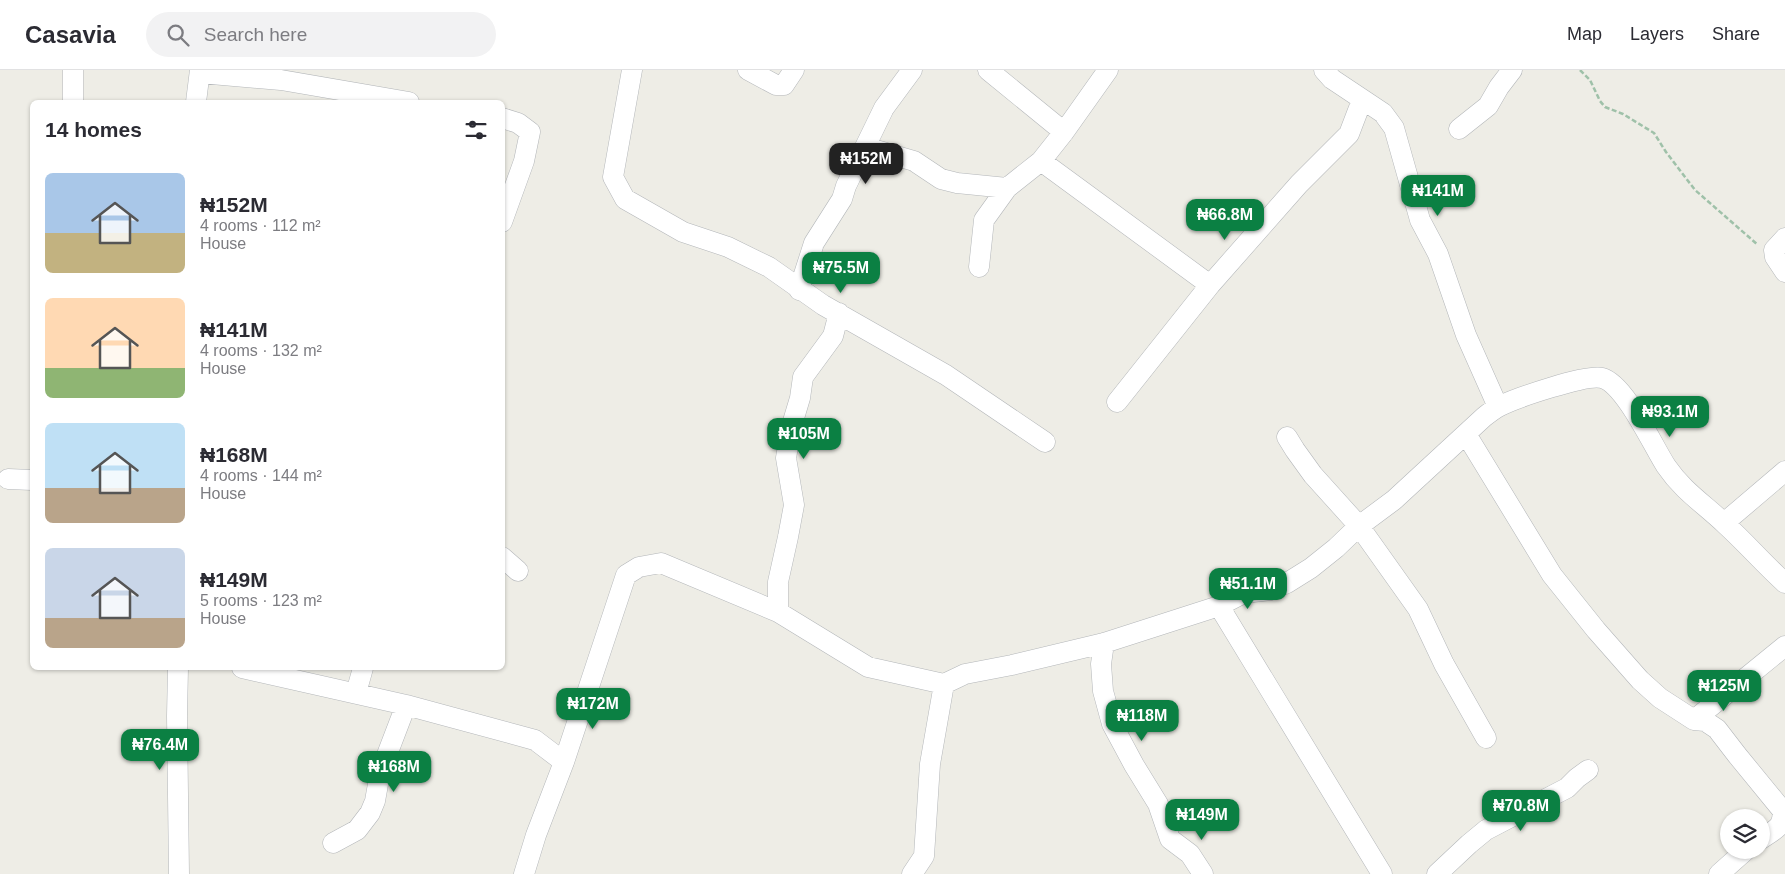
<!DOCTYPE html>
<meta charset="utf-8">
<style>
body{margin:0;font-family:Arial,sans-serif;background:#f2f2f3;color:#2b2b33;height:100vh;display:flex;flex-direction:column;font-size:19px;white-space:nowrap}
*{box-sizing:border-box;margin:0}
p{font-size:16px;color:#7c7c81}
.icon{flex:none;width:28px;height:28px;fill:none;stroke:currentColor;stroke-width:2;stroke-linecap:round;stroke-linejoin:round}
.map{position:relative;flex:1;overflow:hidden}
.drawer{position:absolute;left:30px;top:30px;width:475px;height:570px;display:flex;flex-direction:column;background:#fff;border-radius:8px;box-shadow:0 1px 4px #0004}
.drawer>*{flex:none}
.controls{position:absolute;left:1720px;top:739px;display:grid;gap:10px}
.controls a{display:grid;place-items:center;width:50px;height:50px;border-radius:50%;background:#fff;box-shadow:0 1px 4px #0004;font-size:25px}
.price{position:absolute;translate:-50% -42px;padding:0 11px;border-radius:10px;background:#0b8043;color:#fff;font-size:16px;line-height:32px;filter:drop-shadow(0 1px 2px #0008)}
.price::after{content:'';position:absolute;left:50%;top:30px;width:15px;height:11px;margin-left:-8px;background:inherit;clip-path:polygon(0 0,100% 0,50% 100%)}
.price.on{background:#222;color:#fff}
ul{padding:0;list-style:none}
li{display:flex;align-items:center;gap:15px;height:125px;padding:0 15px}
li span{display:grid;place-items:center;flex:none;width:140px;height:100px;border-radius:8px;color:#555}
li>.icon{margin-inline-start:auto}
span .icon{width:60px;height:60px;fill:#fffc;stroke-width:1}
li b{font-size:21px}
h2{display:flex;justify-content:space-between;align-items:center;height:60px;padding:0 15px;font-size:21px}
header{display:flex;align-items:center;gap:30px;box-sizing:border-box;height:70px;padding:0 25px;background:#fff;border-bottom:1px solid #e1e1e2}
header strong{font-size:24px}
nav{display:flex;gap:28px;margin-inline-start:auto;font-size:18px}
.search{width:350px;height:45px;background:#f2f2f3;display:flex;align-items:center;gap:12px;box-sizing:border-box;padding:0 18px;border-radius:28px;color:#7c7c81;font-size:19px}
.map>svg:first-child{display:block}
</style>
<header>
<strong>Casavia</strong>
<div class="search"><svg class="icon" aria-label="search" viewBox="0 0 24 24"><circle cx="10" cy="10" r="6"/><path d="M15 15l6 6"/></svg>Search here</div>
<nav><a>Map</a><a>Layers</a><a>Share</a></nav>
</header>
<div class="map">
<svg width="1785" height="804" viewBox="0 0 1785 804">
<rect width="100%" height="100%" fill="#eeede6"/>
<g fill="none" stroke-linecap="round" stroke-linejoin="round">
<defs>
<path id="minor" d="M632,0L613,107L625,129L683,162L728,177L769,197L823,235L946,305L1045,372
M748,0L776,15H784L794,0
M988,0L1064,62
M1324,0L1332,9L1383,43L1394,58L1420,150L1438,184L1466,265L1498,337
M200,3L281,10L409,32
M73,32V0
M196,32L200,0
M502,48L518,53L530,62L524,91L502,152
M1459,59L1488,36L1499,17L1512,0
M866,77L914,91L941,109L957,113L1007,118
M1041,91L1210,215
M1785,168L1774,180L1775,187L1785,202
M979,197L984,150L1007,118L1041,91L1064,62L1108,0
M799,220L814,173L842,129L846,116L884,38L912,0
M1117,332L1210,215L1299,114L1349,64L1362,30
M1466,364L1552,505L1596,560L1640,610L1660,628L1694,650L1705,651L1717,659L1737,685L1782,740C1785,757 1774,760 1761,769
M1287,367L1295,380L1313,405L1359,456L1418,539L1444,594L1486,668
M8,409L32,410
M1724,453L1785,401
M502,487L518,501
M1219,536L1382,804
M778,542V512L788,467L794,435L786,388L791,358L800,328L803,307L833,266L839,243
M1104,573L1101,594L1103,621L1112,654L1134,695L1158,734L1170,769L1190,784L1203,804
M178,598L177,646L179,804
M242,598L406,635L535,670L564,692
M356,623L363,598
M1694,650L1785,576
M333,773L357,760L370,743L375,731L380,703L406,635
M524,804L536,765L564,692L626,505L639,497L661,493L778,542L868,597L944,614
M912,804L924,786L930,694L944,614L965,604L1012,595L1104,573L1219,536L1244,523L1271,520L1287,513L1311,498L1336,478L1359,456L1394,430L1484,347C1489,343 1494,339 1500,336C1516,328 1586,304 1602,308C1625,314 1653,376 1666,396C1683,421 1704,434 1725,454C1746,473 1764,494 1785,513
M1437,804L1469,774L1486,760L1567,718L1577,708L1588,700
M1719,804L1746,780"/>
</defs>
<use href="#minor" stroke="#b3b6b9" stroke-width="21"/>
<path stroke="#9fc1a9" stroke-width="2.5" stroke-dasharray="5 2.5" stroke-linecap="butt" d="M1580,0L1590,10L1600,31L1605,37L1623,44L1654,63L1666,82L1695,120L1758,175"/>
<use href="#minor" stroke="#fff" stroke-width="20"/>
</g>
</svg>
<div class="controls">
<a><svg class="icon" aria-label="layers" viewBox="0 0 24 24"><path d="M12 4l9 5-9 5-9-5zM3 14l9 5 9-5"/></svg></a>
</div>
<b class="price on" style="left:866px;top:115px">₦152M</b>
<b class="price" style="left:1438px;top:147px">₦141M</b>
<b class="price" style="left:1225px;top:171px">₦66.8M</b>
<b class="price" style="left:841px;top:224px">₦75.5M</b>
<b class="price" style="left:1670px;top:368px">₦93.1M</b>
<b class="price" style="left:804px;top:390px">₦105M</b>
<b class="price" style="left:1248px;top:540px">₦51.1M</b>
<b class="price" style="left:1724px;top:642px">₦125M</b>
<b class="price" style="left:593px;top:660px">₦172M</b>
<b class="price" style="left:1142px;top:672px">₦118M</b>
<b class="price" style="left:160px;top:701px">₦76.4M</b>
<b class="price" style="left:394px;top:723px">₦168M</b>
<b class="price" style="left:1521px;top:762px">₦70.8M</b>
<b class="price" style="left:1202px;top:771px">₦149M</b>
<section class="drawer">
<h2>14 homes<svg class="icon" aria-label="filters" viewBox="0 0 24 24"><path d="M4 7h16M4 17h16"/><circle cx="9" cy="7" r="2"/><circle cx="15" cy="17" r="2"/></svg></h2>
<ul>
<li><span style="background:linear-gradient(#a9c7e8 60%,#c2b280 0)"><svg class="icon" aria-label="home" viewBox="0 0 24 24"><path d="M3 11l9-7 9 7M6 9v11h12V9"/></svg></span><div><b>₦152M</b><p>4 rooms · 112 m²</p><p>House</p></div></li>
<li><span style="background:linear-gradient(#ffd9b3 70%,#8fb573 0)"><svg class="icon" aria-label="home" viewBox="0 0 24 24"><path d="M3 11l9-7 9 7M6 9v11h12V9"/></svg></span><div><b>₦141M</b><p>4 rooms · 132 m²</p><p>House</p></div></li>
<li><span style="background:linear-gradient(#bfe0f5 65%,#b9a48a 0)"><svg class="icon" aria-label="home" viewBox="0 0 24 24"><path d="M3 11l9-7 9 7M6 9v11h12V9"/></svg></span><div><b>₦168M</b><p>4 rooms · 144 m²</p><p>House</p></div></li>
<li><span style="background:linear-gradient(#c9d6e8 70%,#b9a48a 0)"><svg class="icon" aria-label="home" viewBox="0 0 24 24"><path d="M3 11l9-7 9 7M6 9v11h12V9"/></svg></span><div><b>₦149M</b><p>5 rooms · 123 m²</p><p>House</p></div></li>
</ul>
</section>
</div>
